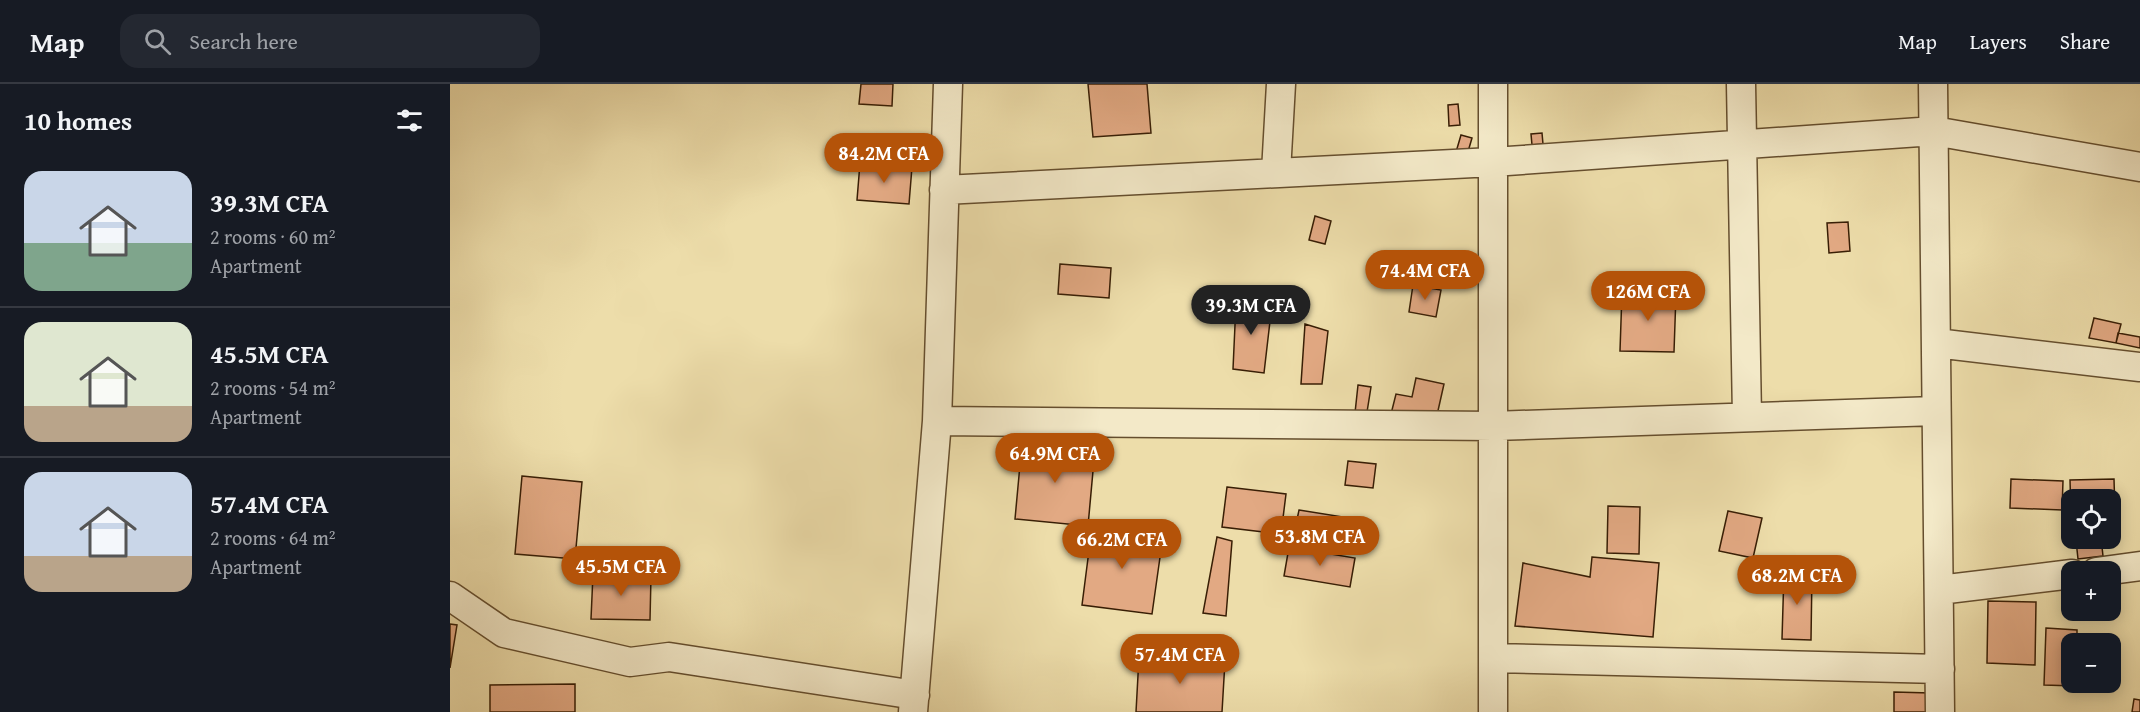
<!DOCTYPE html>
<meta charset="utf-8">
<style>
body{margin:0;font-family:"Gentium Book Plus",serif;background:#242831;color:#f1f3f6;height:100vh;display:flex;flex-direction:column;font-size:22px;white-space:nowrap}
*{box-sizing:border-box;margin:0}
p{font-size:20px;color:#9ea1a6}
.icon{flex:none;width:33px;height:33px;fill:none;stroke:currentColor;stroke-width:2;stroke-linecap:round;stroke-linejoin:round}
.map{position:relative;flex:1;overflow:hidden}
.drawer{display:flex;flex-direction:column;background:#171b24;width:450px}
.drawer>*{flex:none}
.fabs{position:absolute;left:1611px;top:405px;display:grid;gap:12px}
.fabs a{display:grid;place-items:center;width:60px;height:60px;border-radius:12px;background:#171b24;box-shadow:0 3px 15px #0003;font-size:30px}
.price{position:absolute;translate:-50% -51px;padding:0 14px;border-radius:21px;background:#b45309;color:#fff;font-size:20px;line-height:39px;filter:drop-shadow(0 2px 3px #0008)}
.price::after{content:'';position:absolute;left:50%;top:36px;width:18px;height:14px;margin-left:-9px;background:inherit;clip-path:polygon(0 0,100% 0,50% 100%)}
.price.selected{background:#222;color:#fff}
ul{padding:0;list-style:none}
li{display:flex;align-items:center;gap:18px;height:150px;padding:0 24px}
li+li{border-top:2px solid #363941}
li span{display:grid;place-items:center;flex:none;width:168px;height:120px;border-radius:18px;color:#555}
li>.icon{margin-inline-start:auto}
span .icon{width:72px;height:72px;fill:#fffc;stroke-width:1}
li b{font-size:26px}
h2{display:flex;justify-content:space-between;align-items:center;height:72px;padding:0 24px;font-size:26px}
header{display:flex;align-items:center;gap:36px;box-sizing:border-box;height:84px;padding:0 30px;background:#171b24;border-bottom:2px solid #363941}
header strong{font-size:28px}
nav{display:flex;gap:33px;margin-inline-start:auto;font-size:21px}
.search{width:420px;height:54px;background:#242831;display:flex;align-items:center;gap:15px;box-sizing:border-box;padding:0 21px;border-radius:18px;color:#9ea1a6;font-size:22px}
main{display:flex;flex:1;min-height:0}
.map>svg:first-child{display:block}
</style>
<header>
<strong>Map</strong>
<div class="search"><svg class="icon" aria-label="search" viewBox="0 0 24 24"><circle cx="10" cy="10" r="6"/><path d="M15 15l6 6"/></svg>Search here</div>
<nav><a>Map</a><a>Layers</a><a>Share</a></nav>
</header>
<main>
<section class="drawer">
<h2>10 homes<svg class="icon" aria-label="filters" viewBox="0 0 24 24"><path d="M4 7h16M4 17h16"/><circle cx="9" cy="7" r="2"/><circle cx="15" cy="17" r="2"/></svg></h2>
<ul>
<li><span style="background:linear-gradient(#c9d6e8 60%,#7fa58c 0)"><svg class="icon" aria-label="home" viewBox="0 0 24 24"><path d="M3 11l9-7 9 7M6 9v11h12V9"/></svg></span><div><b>39.3M CFA</b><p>2 rooms · 60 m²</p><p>Apartment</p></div></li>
<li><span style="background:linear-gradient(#dfe7d0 70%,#b9a48a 0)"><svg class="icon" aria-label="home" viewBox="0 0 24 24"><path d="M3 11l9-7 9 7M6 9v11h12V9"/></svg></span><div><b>45.5M CFA</b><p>2 rooms · 54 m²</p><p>Apartment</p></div></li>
<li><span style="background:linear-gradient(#c9d6e8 70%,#b9a48a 0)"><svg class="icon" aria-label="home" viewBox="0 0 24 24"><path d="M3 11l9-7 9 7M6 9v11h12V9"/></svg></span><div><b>57.4M CFA</b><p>2 rooms · 64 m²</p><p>Apartment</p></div></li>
</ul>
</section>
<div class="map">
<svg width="1690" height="628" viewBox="0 0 1690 628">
<rect width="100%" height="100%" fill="#edddaa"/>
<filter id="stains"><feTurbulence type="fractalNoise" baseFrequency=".00333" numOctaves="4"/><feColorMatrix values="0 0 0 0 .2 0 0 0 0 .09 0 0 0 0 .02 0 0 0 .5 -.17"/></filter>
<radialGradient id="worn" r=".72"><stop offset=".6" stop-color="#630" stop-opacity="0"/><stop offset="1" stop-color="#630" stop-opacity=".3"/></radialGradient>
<path fill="#e2a983" stroke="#381e05" stroke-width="1.5" d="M411,0H443L442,22L409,20Z
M638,0H697L701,49L643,53Z
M1008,20L1010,41L999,42L998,21Z
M1092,49L1093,60L1082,61L1081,50Z
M1011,51L1022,54L1017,71L1006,68Z
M410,79L462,83L459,120L407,116Z
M865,132L881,137L875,160L859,156Z
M1398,138L1400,167L1379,169L1377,139Z
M610,180L661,184L659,214L608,210Z
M963,201L991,206L986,233L959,228Z
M1172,208L1226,210L1224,268L1170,267Z
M786,219L822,220L814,289L783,285Z
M1644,234L1671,240L1666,259L1639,254Z
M855,240L878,247L872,300H851Z
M1668,249L1690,253V264L1666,259Z
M966,294L994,300L985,340L941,330L946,310L962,313Z
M908,301L921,303L917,328L905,329Z
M572,359L645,365L638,442L565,435Z
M898,377L926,380L923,404L895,401Z
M72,392L132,398L125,475L65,470Z
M1561,395L1613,397L1612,426L1560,424Z
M1664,395L1665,429H1660V416H1622L1621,430L1620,396Z
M777,403L836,410L831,450L772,443Z
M1158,422L1190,423L1189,470L1157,469Z
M849,426L912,436L908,461L844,450Z
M1278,427L1312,434L1303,474L1269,467Z
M642,443L713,452L702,530L632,521Z
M767,453L782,457L776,532L753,529Z
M1637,454H1651L1653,472L1628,475L1626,456Z
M839,463L905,474L900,503L834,492Z
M1142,473L1209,479L1203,553L1065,542L1073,479L1140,493Z
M1334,488L1362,489L1361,556L1332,555Z
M143,490L201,492L200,536L141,535Z
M1538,517L1586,518L1585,581L1537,579Z
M0,540L7,541L0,584Z
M1596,544L1627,546V560H1622V598H1625V602L1594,601Z
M689,573L775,577L772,628H686Z
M125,600V628H40V601Z
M1444,608L1480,609L1479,628H1444Z
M1684,615L1690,616V628H1682Z"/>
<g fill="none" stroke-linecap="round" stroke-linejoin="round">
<defs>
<path id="minor" d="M1043,0V628
M1291,0L1297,333
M1483,0L1490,628
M826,88L831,0
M494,106L1043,78L1484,47L1690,83
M1486,259L1690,283
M487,337L1043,342L1486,327
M1646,488L1690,482
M1489,506L1622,490
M0,512L54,549L180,578L219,573L465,611
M1043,574L1490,585
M463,628L487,337L498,0"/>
</defs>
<use href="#minor" stroke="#654e2e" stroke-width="31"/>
<use href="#minor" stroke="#f3e9c8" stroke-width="28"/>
</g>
<rect width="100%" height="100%" filter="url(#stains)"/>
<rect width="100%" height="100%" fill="url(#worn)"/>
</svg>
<div class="fabs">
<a><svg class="icon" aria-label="locate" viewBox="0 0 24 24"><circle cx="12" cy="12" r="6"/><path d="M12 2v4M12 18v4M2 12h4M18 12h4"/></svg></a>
<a>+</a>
<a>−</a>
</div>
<b class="price" style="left:434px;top:100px">84.2M CFA</b>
<b class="price" style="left:975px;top:217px">74.4M CFA</b>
<b class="price" style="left:1198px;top:238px">126M CFA</b>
<b class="price selected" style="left:801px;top:252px">39.3M CFA</b>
<b class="price" style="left:605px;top:400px">64.9M CFA</b>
<b class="price" style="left:870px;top:483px">53.8M CFA</b>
<b class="price" style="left:672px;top:486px">66.2M CFA</b>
<b class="price" style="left:171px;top:513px">45.5M CFA</b>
<b class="price" style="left:1347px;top:522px">68.2M CFA</b>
<b class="price" style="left:730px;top:601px">57.4M CFA</b>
</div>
</main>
